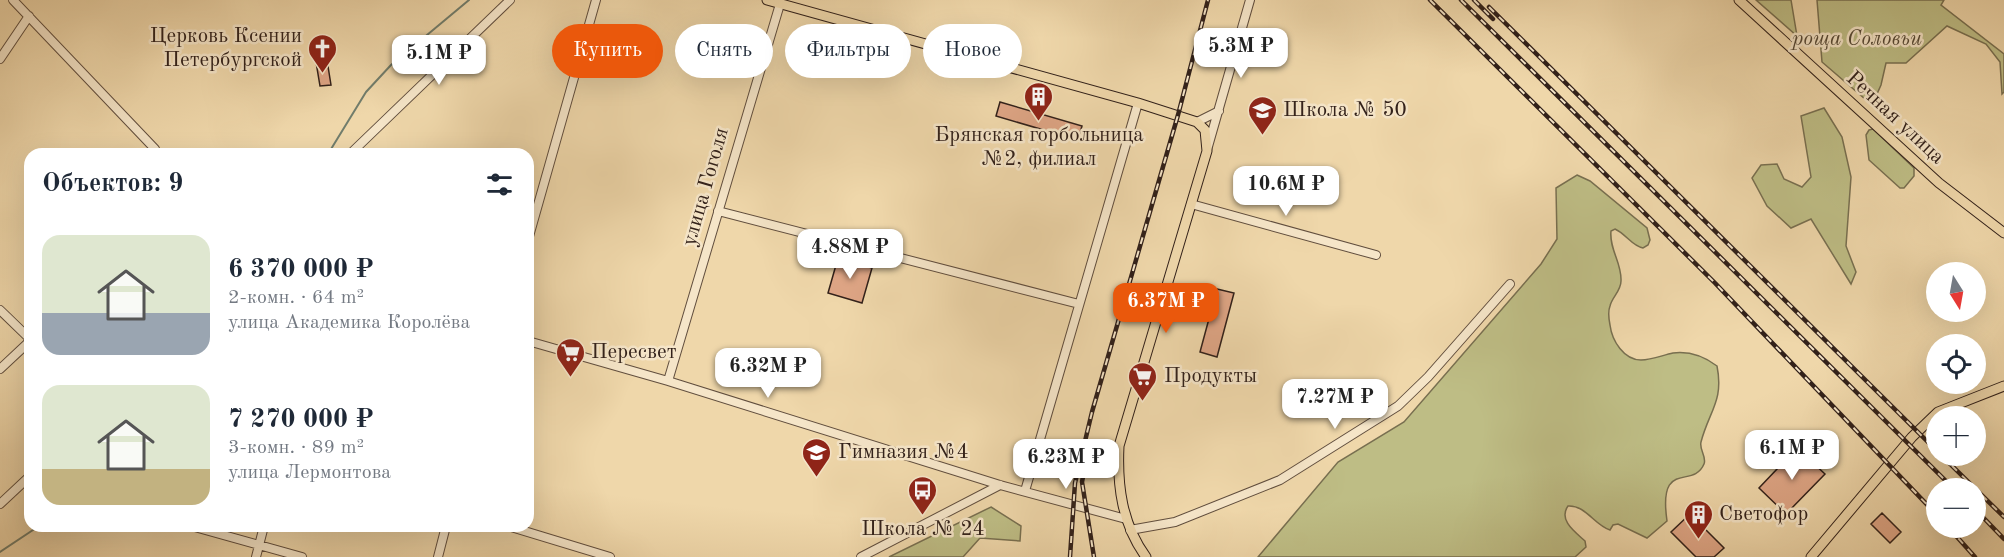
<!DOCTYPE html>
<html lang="ru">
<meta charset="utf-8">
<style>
body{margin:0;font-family:"Old Standard TT",serif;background:#f2f2f3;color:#1f2937;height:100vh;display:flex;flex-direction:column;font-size:22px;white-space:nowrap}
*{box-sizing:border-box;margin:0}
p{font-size:20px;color:#747a83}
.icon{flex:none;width:33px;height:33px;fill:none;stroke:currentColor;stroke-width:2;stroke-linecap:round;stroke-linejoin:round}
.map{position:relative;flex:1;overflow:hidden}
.drawer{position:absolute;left:24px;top:148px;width:510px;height:384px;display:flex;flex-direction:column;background:#fff;border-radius:18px;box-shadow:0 6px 24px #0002}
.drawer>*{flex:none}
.guide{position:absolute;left:552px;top:24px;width:570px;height:54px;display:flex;gap:12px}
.needle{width:39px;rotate:169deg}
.controls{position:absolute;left:1926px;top:262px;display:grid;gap:12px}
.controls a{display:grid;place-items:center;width:60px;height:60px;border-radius:50%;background:#fff;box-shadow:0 6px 24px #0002;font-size:30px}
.price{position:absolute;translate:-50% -51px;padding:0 14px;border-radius:12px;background:#fff;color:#222;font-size:20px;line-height:39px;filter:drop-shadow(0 2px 3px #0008)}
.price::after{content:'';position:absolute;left:50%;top:36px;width:18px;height:14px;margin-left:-9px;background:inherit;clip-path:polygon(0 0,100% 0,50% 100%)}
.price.on{background:#ea580c;color:#fff}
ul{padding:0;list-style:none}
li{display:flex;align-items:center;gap:18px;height:150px;padding:0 18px}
li span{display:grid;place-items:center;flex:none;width:168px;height:120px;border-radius:18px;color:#555}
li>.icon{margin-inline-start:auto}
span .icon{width:72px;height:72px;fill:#fffc;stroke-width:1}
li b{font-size:26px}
h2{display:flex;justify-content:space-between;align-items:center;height:72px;padding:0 18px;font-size:26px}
.tag{padding:0 21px;border-radius:27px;background:#fff;box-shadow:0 6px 24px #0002;font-size:21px;line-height:54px}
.tag.on{background:#ea580c;color:#fff}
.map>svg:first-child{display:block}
</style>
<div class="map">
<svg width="2004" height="557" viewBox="0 0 2004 557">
<rect width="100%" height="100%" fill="#efd7aa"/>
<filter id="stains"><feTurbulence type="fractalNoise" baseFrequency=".00333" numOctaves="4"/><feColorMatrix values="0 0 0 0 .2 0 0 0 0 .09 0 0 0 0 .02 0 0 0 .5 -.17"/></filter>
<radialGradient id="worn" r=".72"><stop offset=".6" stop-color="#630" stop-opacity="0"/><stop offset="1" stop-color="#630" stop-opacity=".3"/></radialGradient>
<path fill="#bebd85" stroke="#786f50" stroke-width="1.5" d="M1756,0H1791L1797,36Z
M1817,0H1944L1941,5L2004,54V92L2002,94L2000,62L1986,44L1947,26L1906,63H1886L1881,85L1872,105L1822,62Z
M1824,108L1842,137L1851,177L1846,246L1856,272L1851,284L1811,219L1791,228L1767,206L1752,178L1761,165L1777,164L1784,179L1802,187L1811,177L1801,116Z
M1873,129L1914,168V176L1904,188H1900L1869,160L1866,135L1869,130Z
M1577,175L1590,181L1647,228L1650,240L1648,245L1643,248C1632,246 1626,234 1615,229L1611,231C1609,249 1622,263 1621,281C1621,291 1612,297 1610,306C1608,311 1609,320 1610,325C1612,341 1624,360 1641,360C1652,360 1663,355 1673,353C1689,351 1705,357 1717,366C1724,401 1709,411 1701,442C1699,450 1707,457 1704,464C1693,490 1658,458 1667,521L1647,538L1618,524L1613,525L1610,530C1594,525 1586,505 1568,506C1558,520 1575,532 1585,541L1586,547L1575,557H1258L1338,462L1404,422L1541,264L1557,239L1556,188Z
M991,507L1021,526L1020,541L980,538L963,557H889Z"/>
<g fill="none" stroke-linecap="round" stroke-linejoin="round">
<path stroke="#717d6c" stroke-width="2" d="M328,154L366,92L391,65L469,0
M0,552L39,526"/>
</g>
<path fill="#dea585" stroke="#32211a" stroke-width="1.5" d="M327,60L331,85L320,86L316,62Z
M1000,102L1082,126L1078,140L996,116Z
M838,258L872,268L862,303L828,293Z
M1217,289L1234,293L1217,357L1200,352Z
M1797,448L1825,474L1786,514L1759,488Z
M1882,513L1901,532L1890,543L1871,524Z
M1690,514L1724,548L1714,557H1696L1671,532Z"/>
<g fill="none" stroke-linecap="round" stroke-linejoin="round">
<defs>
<path id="minor" d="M13,0L155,149
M0,59L29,16
M1197,122L1219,111
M1207,150L1250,0
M350,154L510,0
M1191,204L1376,255
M718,211L1079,304
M528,240L596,0
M0,310L30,339
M528,341L668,381L1000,485L1126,519
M0,369L30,341
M668,381L780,4
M1025,491L1138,103
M0,504L30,476
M191,526L302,557
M508,526L610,557
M1130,530L1175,522L1280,480L1398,406L1428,377L1510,284
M256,557L264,526
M438,557L446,526
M861,557L1000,485"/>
<path id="major" d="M767,0L1138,103L1197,122L1205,130L1207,151L1119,446C1117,486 1122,524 1146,557
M1739,0L1939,183L2004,233
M1811,557L1912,437L1938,412L2004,386"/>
</defs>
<use href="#minor" stroke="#614e3e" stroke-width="10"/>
<use href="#major" stroke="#32211a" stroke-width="11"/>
<use href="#minor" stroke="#f5e5c8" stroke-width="8"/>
<use href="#major" stroke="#efd7aa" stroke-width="9"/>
<defs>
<path id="rail" d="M1430,0L1715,283L1936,514
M1461,0L1954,489
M1474,0L1493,19
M1489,7L1936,450
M1942,456L2004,517
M1084,471L1082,482L1094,557
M1976,510L2004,539
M1949,528L1975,557
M1070,557L1075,483L1092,412L1178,115L1208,0"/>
</defs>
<use href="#rail" stroke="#32211a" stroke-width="4.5"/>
<use href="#rail" stroke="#f5e5c8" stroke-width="2" stroke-dasharray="7" stroke-linecap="butt"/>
</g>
<defs>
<symbol id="church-pin" viewBox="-11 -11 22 30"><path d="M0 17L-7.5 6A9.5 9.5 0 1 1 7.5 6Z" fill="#8f2418" stroke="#f5e5c8"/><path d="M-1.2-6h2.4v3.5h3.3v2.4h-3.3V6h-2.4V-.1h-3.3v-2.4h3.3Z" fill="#fff"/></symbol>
<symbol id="building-pin" viewBox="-11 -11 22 30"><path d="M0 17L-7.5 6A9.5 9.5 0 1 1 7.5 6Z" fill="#8f2418" stroke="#f5e5c8"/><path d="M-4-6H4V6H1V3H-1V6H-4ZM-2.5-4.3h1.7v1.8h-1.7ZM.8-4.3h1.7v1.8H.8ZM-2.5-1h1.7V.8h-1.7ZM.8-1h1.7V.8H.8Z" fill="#fff"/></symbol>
<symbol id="school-pin" viewBox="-11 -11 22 30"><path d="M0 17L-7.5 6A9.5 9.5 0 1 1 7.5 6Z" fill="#8f2418" stroke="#f5e5c8"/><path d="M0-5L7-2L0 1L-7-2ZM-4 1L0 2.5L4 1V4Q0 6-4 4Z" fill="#fff"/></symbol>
<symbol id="supermarket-pin" viewBox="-11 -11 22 30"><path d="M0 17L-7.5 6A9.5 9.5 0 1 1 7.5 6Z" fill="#8f2418" stroke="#f5e5c8"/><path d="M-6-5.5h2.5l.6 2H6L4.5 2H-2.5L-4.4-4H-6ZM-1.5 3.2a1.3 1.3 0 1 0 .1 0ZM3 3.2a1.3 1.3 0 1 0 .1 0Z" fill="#fff"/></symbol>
<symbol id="bus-pin" viewBox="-11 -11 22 30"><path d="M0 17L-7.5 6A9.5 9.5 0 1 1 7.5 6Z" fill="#8f2418" stroke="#f5e5c8"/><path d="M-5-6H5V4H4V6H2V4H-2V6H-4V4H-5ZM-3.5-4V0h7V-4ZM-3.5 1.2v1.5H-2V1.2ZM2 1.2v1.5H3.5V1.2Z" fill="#fff"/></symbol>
</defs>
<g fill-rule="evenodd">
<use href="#church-pin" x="306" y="32" width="33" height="45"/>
<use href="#building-pin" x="1022" y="80" width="33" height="45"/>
<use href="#school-pin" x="1246" y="94" width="33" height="45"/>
<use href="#supermarket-pin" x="554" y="336" width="33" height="45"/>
<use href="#supermarket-pin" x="1126" y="360" width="33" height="45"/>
<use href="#school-pin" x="800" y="436" width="33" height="45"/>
<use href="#bus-pin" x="906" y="474" width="33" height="45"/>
<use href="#building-pin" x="1682" y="498" width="33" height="45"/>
</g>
<g text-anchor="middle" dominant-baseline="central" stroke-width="5" stroke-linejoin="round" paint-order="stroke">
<g font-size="21" fill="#32211a" stroke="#f5e5c8" text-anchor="start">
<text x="302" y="36" text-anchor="end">Церковь Ксении<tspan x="302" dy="24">Петербургской</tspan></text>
<text x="1283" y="110">Школа № 50</text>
<text x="1039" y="135" text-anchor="middle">Брянская горбольница<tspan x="1039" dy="24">№2, филиал</tspan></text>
<text x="591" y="352">Пересвет</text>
<text x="1164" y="376">Продукты</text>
<text x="838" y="452">Гимназия №4</text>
<text x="1719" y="514">Светофор</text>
<text x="923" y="529" text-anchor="middle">Школа № 24</text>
</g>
<g font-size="21" font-style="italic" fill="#554835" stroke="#f5e5c8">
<text x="1857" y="39">роща Соловьи</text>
</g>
<g font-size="21" fill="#32211a" stroke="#f5e5c8">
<text transform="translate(1895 118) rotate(43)">Речная улица</text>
<text transform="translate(706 187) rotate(-74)">улица Гоголя</text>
</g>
</g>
<rect width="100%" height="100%" filter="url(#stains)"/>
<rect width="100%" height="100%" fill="url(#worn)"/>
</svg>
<div class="controls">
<a><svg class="needle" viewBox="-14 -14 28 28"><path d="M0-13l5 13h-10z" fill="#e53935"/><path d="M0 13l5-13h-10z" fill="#747a83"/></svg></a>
<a><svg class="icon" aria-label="locate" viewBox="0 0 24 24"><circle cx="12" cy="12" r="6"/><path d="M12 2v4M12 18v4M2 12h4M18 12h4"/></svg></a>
<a>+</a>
<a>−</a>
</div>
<b class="price" style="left:1241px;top:79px">5.3M ₽</b>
<b class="price" style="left:439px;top:86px">5.1M ₽</b>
<b class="price" style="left:1286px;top:217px">10.6M ₽</b>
<b class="price" style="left:850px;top:280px">4.88M ₽</b>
<b class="price on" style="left:1166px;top:334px">6.37M ₽</b>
<b class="price" style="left:768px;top:399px">6.32M ₽</b>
<b class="price" style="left:1335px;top:430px">7.27M ₽</b>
<b class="price" style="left:1792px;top:481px">6.1M ₽</b>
<b class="price" style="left:1066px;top:490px">6.23M ₽</b>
<div class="guide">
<a class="tag on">Купить</a>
<a class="tag">Снять</a>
<a class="tag">Фильтры</a>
<a class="tag">Новое</a>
</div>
<section class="drawer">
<h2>Объектов: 9<svg class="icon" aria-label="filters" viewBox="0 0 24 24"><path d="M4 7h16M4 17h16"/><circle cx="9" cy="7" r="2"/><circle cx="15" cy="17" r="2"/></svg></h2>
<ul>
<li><span style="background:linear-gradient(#dfe7d0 65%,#9aa5b1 0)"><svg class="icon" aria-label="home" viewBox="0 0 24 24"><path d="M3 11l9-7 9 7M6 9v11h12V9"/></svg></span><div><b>6 370 000 ₽</b><p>2-комн. · 64 m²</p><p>улица Академика Королёва</p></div></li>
<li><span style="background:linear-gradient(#dfe7d0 70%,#c2b280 0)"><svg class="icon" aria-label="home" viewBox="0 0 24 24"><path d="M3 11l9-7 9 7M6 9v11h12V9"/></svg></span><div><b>7 270 000 ₽</b><p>3-комн. · 89 m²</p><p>улица Лермонтова</p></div></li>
</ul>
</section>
</div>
